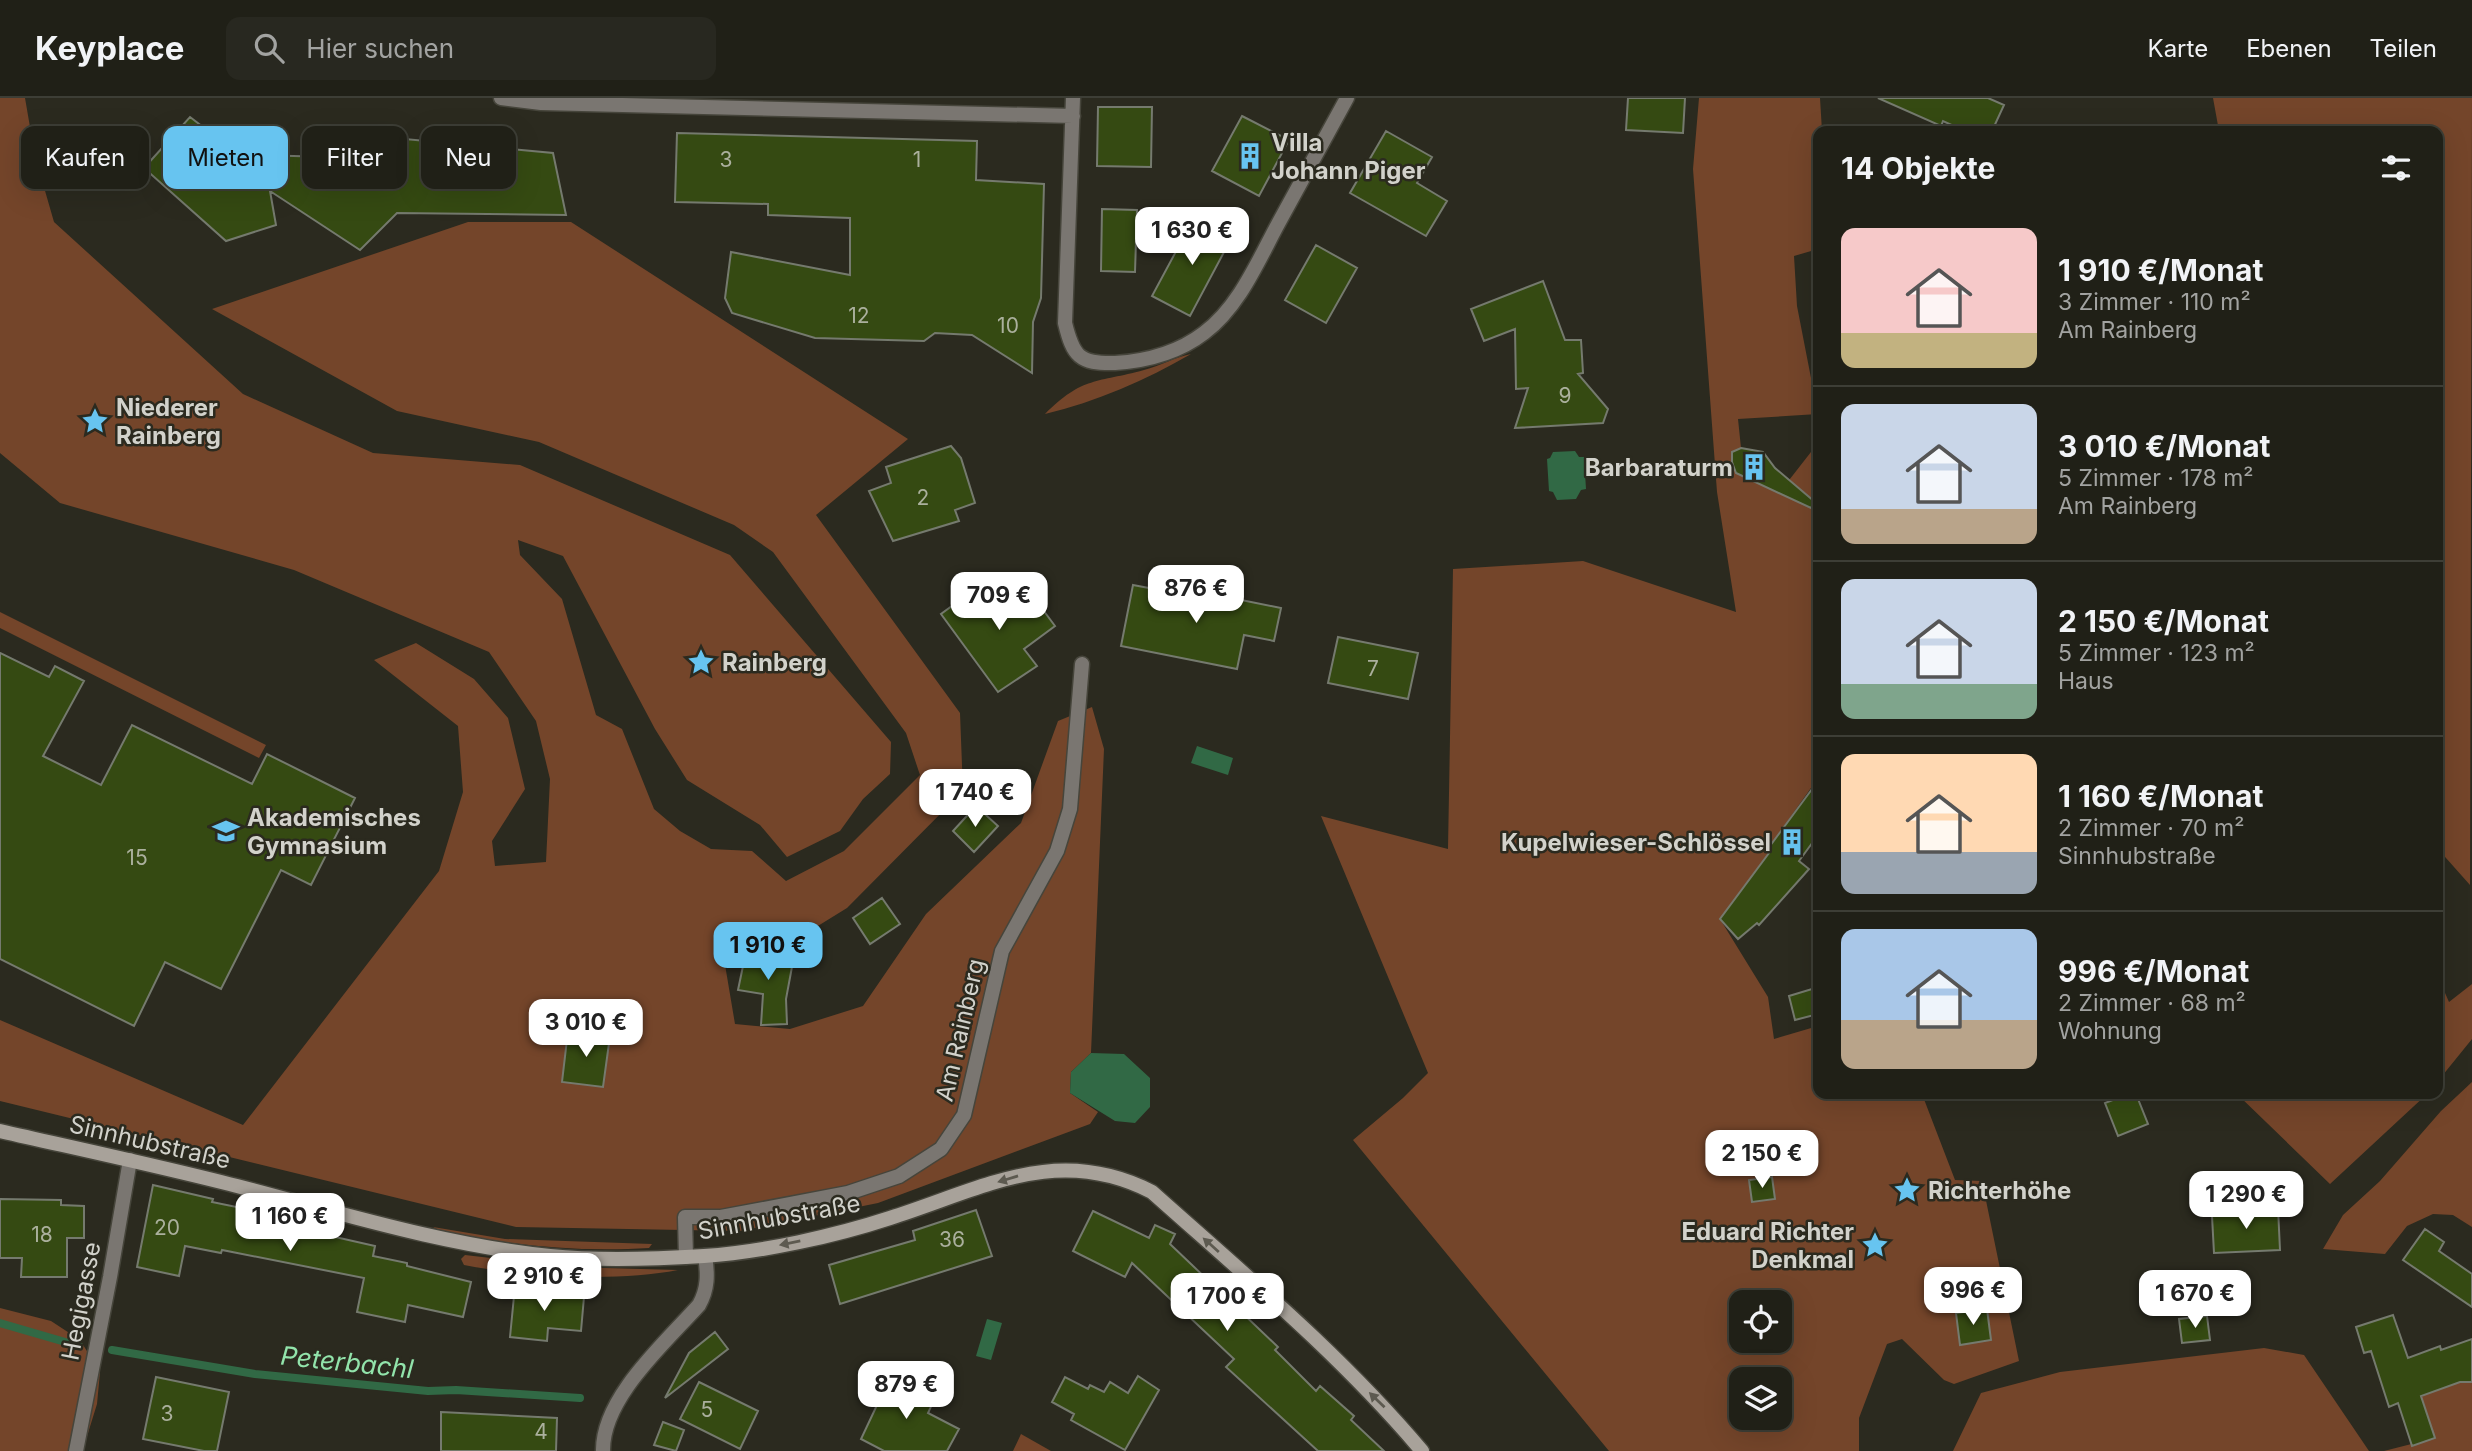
<!DOCTYPE html>
<html lang="de">
<meta charset="utf-8">
<style>
body{margin:0;font-family:Inter,sans-serif;background:#282820;color:#f1f3f6;height:100vh;display:flex;flex-direction:column;font-size:26px;white-space:nowrap}
*{box-sizing:border-box;margin:0}
p{font-size:23px;color:#a2a3a1}
.icon{flex:none;width:38px;height:38px;fill:none;stroke:currentColor;stroke-width:2;stroke-linecap:round;stroke-linejoin:round}
.map{position:relative;flex:1;overflow:hidden}
.drawer{position:absolute;left:1813px;top:28px;width:630px;height:973px;display:flex;flex-direction:column;background:#202017;border-radius:14px;box-shadow:0 7px 28px #0002,0 0 0 2px #3d3e36}
.drawer>*{flex:none}
.top-card{position:absolute;left:21px;top:28px;width:665px;height:63px;display:flex;gap:14px}
.controls{position:absolute;left:1729px;top:1192px;display:grid;gap:14px}
.controls a{display:grid;place-items:center;width:63px;height:63px;border-radius:14px;background:#202017;box-shadow:0 7px 28px #0002,0 0 0 2px #3d3e36;font-size:35px}
.price{position:absolute;translate:-50% -60px;padding:0 16px;border-radius:14px;background:#fff;color:#222;font-size:23px;line-height:46px;filter:drop-shadow(0 2px 4px #0008)}
.price::after{content:'';position:absolute;left:50%;top:42px;width:21px;height:16px;margin-left:-10px;background:inherit;clip-path:polygon(0 0,100% 0,50% 100%)}
.price.selected{background:#67c4f0;color:#111}
ul{padding:0;list-style:none}
li{display:flex;align-items:center;gap:21px;height:175px;padding:0 28px}
li+li{border-top:2px solid #3d3e36}
li span{display:grid;place-items:center;flex:none;width:196px;height:140px;border-radius:14px;color:#555}
li>.icon{margin-inline-start:auto}
span .icon{width:84px;height:84px;fill:#fffc;stroke-width:1}
li b{font-size:30px}
h2{display:flex;justify-content:space-between;align-items:center;height:84px;padding:0 28px;font-size:30px}
.chip{padding:0 24px;border-radius:14px;background:#202017;box-shadow:0 7px 28px #0002,0 0 0 2px #3d3e36;font-size:24px;line-height:63px}
.chip.selected{background:#67c4f0;color:#111}
header{display:flex;align-items:center;gap:42px;box-sizing:border-box;height:98px;padding:0 35px;background:#202017;border-bottom:2px solid #3d3e36}
header strong{font-size:33px}
nav{display:flex;gap:38px;margin-inline-start:auto;font-size:24px}
.search{width:490px;height:63px;background:#282820;display:flex;align-items:center;gap:18px;box-sizing:border-box;padding:0 24px;border-radius:14px;color:#a2a3a1;font-size:26px}
.map>svg:first-child{display:block}
</style>
<header>
<strong>Keyplace</strong>
<div class="search"><svg class="icon" aria-label="search" viewBox="0 0 24 24"><circle cx="10" cy="10" r="6"/><path d="M15 15l6 6"/></svg>Hier suchen</div>
<nav><a>Karte</a><a>Ebenen</a><a>Teilen</a></nav>
</header>
<div class="map">
<svg width="2472" height="1353" viewBox="0 0 2472 1353">
<rect width="100%" height="100%" fill="#2b2a1f"/>
<path fill="#74452a" fill-rule="evenodd" d="M0,0H25L35,58L54,124L243,296L373,355L520,367L730,457L891,644L890,676L863,701L840,733L787,759L760,727L687,682L655,631L563,458L518,442L520,457L562,501L596,617L622,631L654,711L680,733L711,751L752,753L786,783L844,753L920,677L906,635L773,454L734,427L539,344L397,313L212,211L468,124H571L908,341L816,417L960,615L963,693L847,810L800,839L720,837L735,926L790,931L863,908L926,816L1021,725L1058,623L1092,609L1104,651L1091,955L1071,974L1070,995L1098,1014L1090,1026L878,1105L740,1133L516,1129L0,1003V922L243,1027L439,773L463,694L458,628L374,562L416,545L474,581L508,620L525,691L492,743L495,768L546,764L550,681L536,623L489,554L294,472L60,405L0,355Z
M1699,0H1820L1822,33H1818V151L1794,158L1797,208L1818,316L1738,321L1741,350L1732,357L1736,375L1779,395L1818,345V680L1767,752L1769,755L1720,821L1768,899L1774,941L1818,928V996H1922L1955,1082L1982,1083L2019,1263L1954,1286L1944,1282L1902,1241L1887,1246L1859,1320V1353H1609L1353,1042L1403,1000L1428,975L1321,718L1448,751L1453,471L1583,463L1736,514L1717,394L1693,71ZM1741,1204H1780V1242H1741ZM1741,1281H1780V1320H1741Z
M2213,0H2472L2470,787L2438,751V33H2219Z
M1191,256C1146,282 1096,304 1045,316C1083,278 1097,285 1144,272C1160,268 1175,259 1191,256Z
M0,514L266,647L259,660L0,530Z
M2438,879L2449,904L2472,886V941L2438,983Z
M2472,984V1129L2453,1117L2433,1116L2407,1128L2385,1156L2323,1151L2343,1117L2380,1083L2441,1013Z
M2237,996H2427L2330,1086Z
M433,1129L505,1141L652,1146L649,1150C588,1154 523,1149 464,1137C454,1135 441,1134 433,1129Z
M465,1157L567,1169L678,1172C618,1184 524,1179 464,1167L461,1161Z
M0,1210L51,1223L80,1242L100,1274L97,1306L84,1348L78,1353H0Z
M2264,1250L2304,1257L2369,1353H1953L1981,1295L2060,1274Z
M2460,1284H2472V1353H2384L2435,1340L2421,1298Z
M1021,1336L1051,1353H1013Z"/>
<path fill="#316945" d="M1575,353L1579,359H1584L1586,391L1581,392L1576,401L1557,402L1553,394L1549,393L1547,361L1550,360L1553,354Z
M1197,648L1233,660L1228,677L1191,665Z
M1091,955L1124,956L1150,980V1009L1135,1025L1115,1023L1070,995L1071,974Z
M987,1221L1002,1225L991,1262L976,1258Z"/>
<g fill="none" stroke-linecap="round" stroke-linejoin="round">
<path stroke="#316945" stroke-width="8" d="M0,1225L79,1248
M112,1252L255,1276L428,1293L456,1292L580,1300"/>
</g>
<path fill="#354a12" stroke="#757a6e" stroke-width="2" d="M1628,0H1685L1683,35L1626,32Z
M1878,0H1988L2004,7L1992,33H1965L1943,23L1941,28Z
M1098,9H1152L1151,69L1097,68Z
M1242,18L1289,42L1259,98L1212,73Z
M190,19L207,32L256,52L259,57L328,59L350,52L363,37L553,55L566,117L397,115L360,152L270,93L276,127L226,143L144,70Z
M1386,33L1432,59L1417,85L1447,103L1426,138L1350,95Z
M677,35L977,43L976,82L1044,86L1041,200L1033,224L1032,275L972,237L935,235L924,243L815,240L732,215L725,200L731,154L850,177V120L768,117V106L675,104Z
M1102,111L1137,112L1135,174L1101,173Z
M1194,120L1232,139L1190,218L1152,198Z
M1316,147L1357,170L1326,225L1285,202Z
M1543,183L1565,242H1581L1583,275L1578,276L1608,311L1603,325L1515,330L1528,290L1516,291L1515,231L1484,243L1471,211Z
M951,348L961,360L975,405L955,412L959,423L893,443L869,393L891,385L886,369Z
M1741,350L1763,354L1775,370L1815,404L1811,410L1736,375L1732,364V354Z
M1023,485L1055,528L1024,551L1037,568L998,594L941,516L982,486L996,505Z
M1133,487L1186,497L1187,491L1281,510L1274,543L1244,537L1237,571L1121,548Z
M1338,539L1418,555L1408,601L1328,585Z
M0,555L49,579L55,568L84,583L43,658L101,687L132,627L252,686L267,656L355,700L311,787L281,772L221,891L165,864L134,928L0,861Z
M1818,683V737L1799,763L1809,771L1759,827L1757,825L1738,841L1720,821L1769,755L1767,752Z
M976,708L998,728L974,754L953,733Z
M882,800L900,826L870,846L853,820Z
M747,849L794,858L786,901L787,926L761,927L763,896L738,892Z
M1812,891L1818,916L1795,922L1789,898Z
M568,933L610,938L603,989L562,984Z
M2128,996H2136L2148,1026L2118,1038L2105,1005Z
M1772,1079L1775,1101L1752,1104L1749,1082Z
M153,1087L213,1101L212,1104L271,1116L269,1124L375,1148L373,1158L407,1165V1168L471,1184L463,1219L408,1207L405,1224L357,1214L364,1180L222,1152L221,1155L185,1148L179,1178L137,1169Z
M0,1101L61,1102V1107L84,1108V1140H67V1179H21L22,1160H0Z
M2278,1110L2280,1152L2214,1155L2212,1118L2218,1117V1113Z
M976,1112L992,1158L840,1206L829,1167L915,1142L913,1133Z
M1093,1113L1149,1140L1155,1127L1175,1136L1170,1146L1278,1249L1275,1252L1316,1293L1320,1288L1354,1318L1351,1322L1384,1353H1318L1226,1269L1234,1261L1132,1165L1125,1179L1073,1153Z
M2425,1131L2444,1144L2439,1153L2472,1176V1209L2403,1162Z
M515,1188L553,1191L552,1196L584,1199L581,1233L548,1230L547,1243L510,1239Z
M1987,1211L1991,1242L1960,1247L1956,1215Z
M2393,1217L2408,1260L2440,1248L2441,1252L2472,1241V1284H2460L2421,1298L2435,1340L2412,1348L2398,1305L2389,1309L2371,1253L2364,1255L2356,1229Z
M2207,1218L2210,1242L2182,1245L2179,1221Z
M715,1234L728,1251L665,1300L689,1255Z
M884,1276L934,1302L928,1315L959,1331L947,1353H884L861,1341L878,1305L870,1302Z
M1138,1278L1159,1292L1125,1352L1071,1322L1074,1316L1052,1304L1065,1279L1088,1291L1090,1287L1104,1294L1110,1284L1128,1295Z
M156,1279L229,1294L217,1353H204L143,1341Z
M699,1284L758,1313L740,1351L680,1321Z
M441,1314L557,1320L556,1353H441Z
M663,1324L684,1332L676,1353L654,1347Z"/>
<g fill="none" stroke-linecap="round" stroke-linejoin="round">
<defs>
<path id="street" d="M501,0L541,5L1073,18
M1073,0L1065,225C1073,258 1079,266 1115,265C1147,263 1178,255 1204,235C1239,209 1258,163 1278,126C1301,84 1324,42 1347,0
M686,1159L685,1119H721L848,1095L899,1078L941,1051L964,1017L1002,853L1057,753L1070,711L1082,566
M76,1353L110,1179L130,1062
M603,1353C602,1300 665,1245 699,1207C708,1191 708,1176 705,1158"/>
<path id="secondary" d="M0,1033C79,1051 159,1068 237,1088C341,1115 443,1147 550,1158C600,1163 654,1161 704,1158C763,1154 835,1138 890,1120C982,1091 1057,1045 1152,1094C1245,1177 1342,1258 1422,1353"/>
</defs>
<use href="#street" stroke="#46453b" stroke-width="17"/>
<use href="#secondary" stroke="#46453b" stroke-width="17"/>
<use href="#street" stroke="#7a7671" stroke-width="14"/>
<use href="#secondary" stroke="#a8a29a" stroke-width="14"/>
</g>
<defs><path id="oneway-solid" d="M-6-.8H1V-3.2L6.5 0L1 3.2V.8H-6Z" transform="scale(1.75)"/></defs>
<g fill="#5d5a50">
<use href="#oneway-solid" transform="translate(1008 1081) rotate(163)"/>
<use href="#oneway-solid" transform="translate(790 1145) rotate(169)"/>
<use href="#oneway-solid" transform="translate(1211 1147) rotate(-138)"/>
<use href="#oneway-solid" transform="translate(1377 1302) rotate(-136)"/>
</g>
<defs>
<symbol id="building-bare" viewBox="-9 -9 18 18"><path d="M-4-6H4V6H1V3H-1V6H-4ZM-2.5-4.3h1.7v1.8h-1.7ZM.8-4.3h1.7v1.8H.8ZM-2.5-1h1.7V.8h-1.7ZM.8-1h1.7V.8H.8Z" fill="#67c4f0" stroke="#2b2a1f" stroke-width="2.5" paint-order="stroke"/></symbol>
<symbol id="sight-bare" viewBox="-9 -9 18 18"><path d="M0-6L1.8-2.2L6-1.7L2.9 1.2L3.7 5.4L0 3.3L-3.7 5.4L-2.9 1.2L-6-1.7L-1.8-2.2Z" fill="#67c4f0" stroke="#2b2a1f" stroke-width="2.5" paint-order="stroke"/></symbol>
<symbol id="school-bare" viewBox="-9 -9 18 18"><path d="M0-5L7-2L0 1L-7-2ZM-4 1L0 2.5L4 1V4Q0 6-4 4Z" fill="#67c4f0" stroke="#2b2a1f" stroke-width="2.5" paint-order="stroke"/></symbol>
</defs>
<g fill-rule="evenodd">
<use href="#building-bare" x="1231" y="39" width="38" height="38"/>
<use href="#sight-bare" x="76" y="304" width="38" height="38"/>
<use href="#building-bare" x="1735" y="350" width="38" height="38"/>
<use href="#sight-bare" x="682" y="545" width="38" height="38"/>
<use href="#school-bare" x="207" y="714" width="38" height="38"/>
<use href="#building-bare" x="1773" y="725" width="38" height="38"/>
<use href="#sight-bare" x="1888" y="1073" width="38" height="38"/>
<use href="#sight-bare" x="1856" y="1128" width="38" height="38"/>
</g>
<g text-anchor="middle" dominant-baseline="central" stroke-width="5" stroke-linejoin="round" paint-order="stroke">
<g font-size="21" fill="#abb09d">
<text x="726" y="61">3</text>
<text x="917" y="61">1</text>
<text x="859" y="217">12</text>
<text x="1008" y="227">10</text>
<text x="1565" y="297">9</text>
<text x="923" y="399">2</text>
<text x="1373" y="570">7</text>
<text x="137" y="759">15</text>
<text x="167" y="1129">20</text>
<text x="42" y="1136">18</text>
<text x="952" y="1141">36</text>
<text x="707" y="1311">5</text>
<text x="167" y="1315">3</text>
<text x="541" y="1333">4</text>
</g>
<g font-size="24" font-weight="bold" fill="#d2d2cb" stroke="#2b2a1f" text-anchor="start">
<text x="1271" y="44">Villa<tspan x="1271" dy="28">Johann Piger</tspan></text>
<text x="116" y="309">Niederer<tspan x="116" dy="28">Rainberg</tspan></text>
<text x="1733" y="369" text-anchor="end">Barbaraturm</text>
<text x="722" y="564">Rainberg</text>
<text x="247" y="719">Akademisches<tspan x="247" dy="28">Gymnasium</tspan></text>
<text x="1771" y="744" text-anchor="end">Kupelwieser-Schlössel</text>
<text x="1928" y="1092">Richterhöhe</text>
<text x="1854" y="1133" text-anchor="end">Eduard Richter<tspan x="1854" dy="28">Denkmal</tspan></text>
</g>
<g font-size="24" fill="#d2d2cb" stroke="#2b2a1f">
<text transform="translate(960 932) rotate(-77)">Am Rainberg</text>
<text transform="translate(150 1044) rotate(13)">Sinnhubstraße</text>
<text transform="translate(779 1119) rotate(-10)">Sinnhubstraße</text>
<text transform="translate(81 1203) rotate(-79)">Hegigasse</text>
</g>
<g font-size="26" font-style="italic" fill="#92e4ab" stroke="#2b2a1f">
<text transform="translate(347 1264) rotate(6)">Peterbachl</text>
</g>
</g>
</svg>
<div class="controls">
<a><svg class="icon" aria-label="locate" viewBox="0 0 24 24"><circle cx="12" cy="12" r="6"/><path d="M12 2v4M12 18v4M2 12h4M18 12h4"/></svg></a>
<a><svg class="icon" aria-label="layers" viewBox="0 0 24 24"><path d="M12 4l9 5-9 5-9-5zM3 14l9 5 9-5"/></svg></a>
</div>
<b class="price" style="left:1192px;top:169px">1 630 €</b>
<b class="price" style="left:1196px;top:527px">876 €</b>
<b class="price" style="left:999px;top:534px">709 €</b>
<b class="price" style="left:975px;top:731px">1 740 €</b>
<b class="price selected" style="left:768px;top:884px">1 910 €</b>
<b class="price" style="left:586px;top:961px">3 010 €</b>
<b class="price" style="left:1762px;top:1092px">2 150 €</b>
<b class="price" style="left:2246px;top:1133px">1 290 €</b>
<b class="price" style="left:290px;top:1155px">1 160 €</b>
<b class="price" style="left:544px;top:1215px">2 910 €</b>
<b class="price" style="left:1973px;top:1229px">996 €</b>
<b class="price" style="left:2195px;top:1232px">1 670 €</b>
<b class="price" style="left:1227px;top:1235px">1 700 €</b>
<b class="price" style="left:906px;top:1323px">879 €</b>
<div class="top-card">
<a class="chip">Kaufen</a>
<a class="chip selected">Mieten</a>
<a class="chip">Filter</a>
<a class="chip">Neu</a>
</div>
<section class="drawer">
<h2>14 Objekte<svg class="icon" aria-label="filters" viewBox="0 0 24 24"><path d="M4 7h16M4 17h16"/><circle cx="9" cy="7" r="2"/><circle cx="15" cy="17" r="2"/></svg></h2>
<ul>
<li><span style="background:linear-gradient(#f6c9c9 75%,#c2b280 0)"><svg class="icon" aria-label="home" viewBox="0 0 24 24"><path d="M3 11l9-7 9 7M6 9v11h12V9"/></svg></span><div><b>1 910 €/Monat</b><p>3 Zimmer · 110 m²</p><p>Am Rainberg</p></div></li>
<li><span style="background:linear-gradient(#c9d6e8 75%,#b9a48a 0)"><svg class="icon" aria-label="home" viewBox="0 0 24 24"><path d="M3 11l9-7 9 7M6 9v11h12V9"/></svg></span><div><b>3 010 €/Monat</b><p>5 Zimmer · 178 m²</p><p>Am Rainberg</p></div></li>
<li><span style="background:linear-gradient(#c9d6e8 75%,#7fa58c 0)"><svg class="icon" aria-label="home" viewBox="0 0 24 24"><path d="M3 11l9-7 9 7M6 9v11h12V9"/></svg></span><div><b>2 150 €/Monat</b><p>5 Zimmer · 123 m²</p><p>Haus</p></div></li>
<li><span style="background:linear-gradient(#ffd9b3 70%,#9aa5b1 0)"><svg class="icon" aria-label="home" viewBox="0 0 24 24"><path d="M3 11l9-7 9 7M6 9v11h12V9"/></svg></span><div><b>1 160 €/Monat</b><p>2 Zimmer · 70 m²</p><p>Sinnhubstraße</p></div></li>
<li><span style="background:linear-gradient(#a9c7e8 65%,#b9a48a 0)"><svg class="icon" aria-label="home" viewBox="0 0 24 24"><path d="M3 11l9-7 9 7M6 9v11h12V9"/></svg></span><div><b>996 €/Monat</b><p>2 Zimmer · 68 m²</p><p>Wohnung</p></div></li>
</ul>
</section>
</div>
